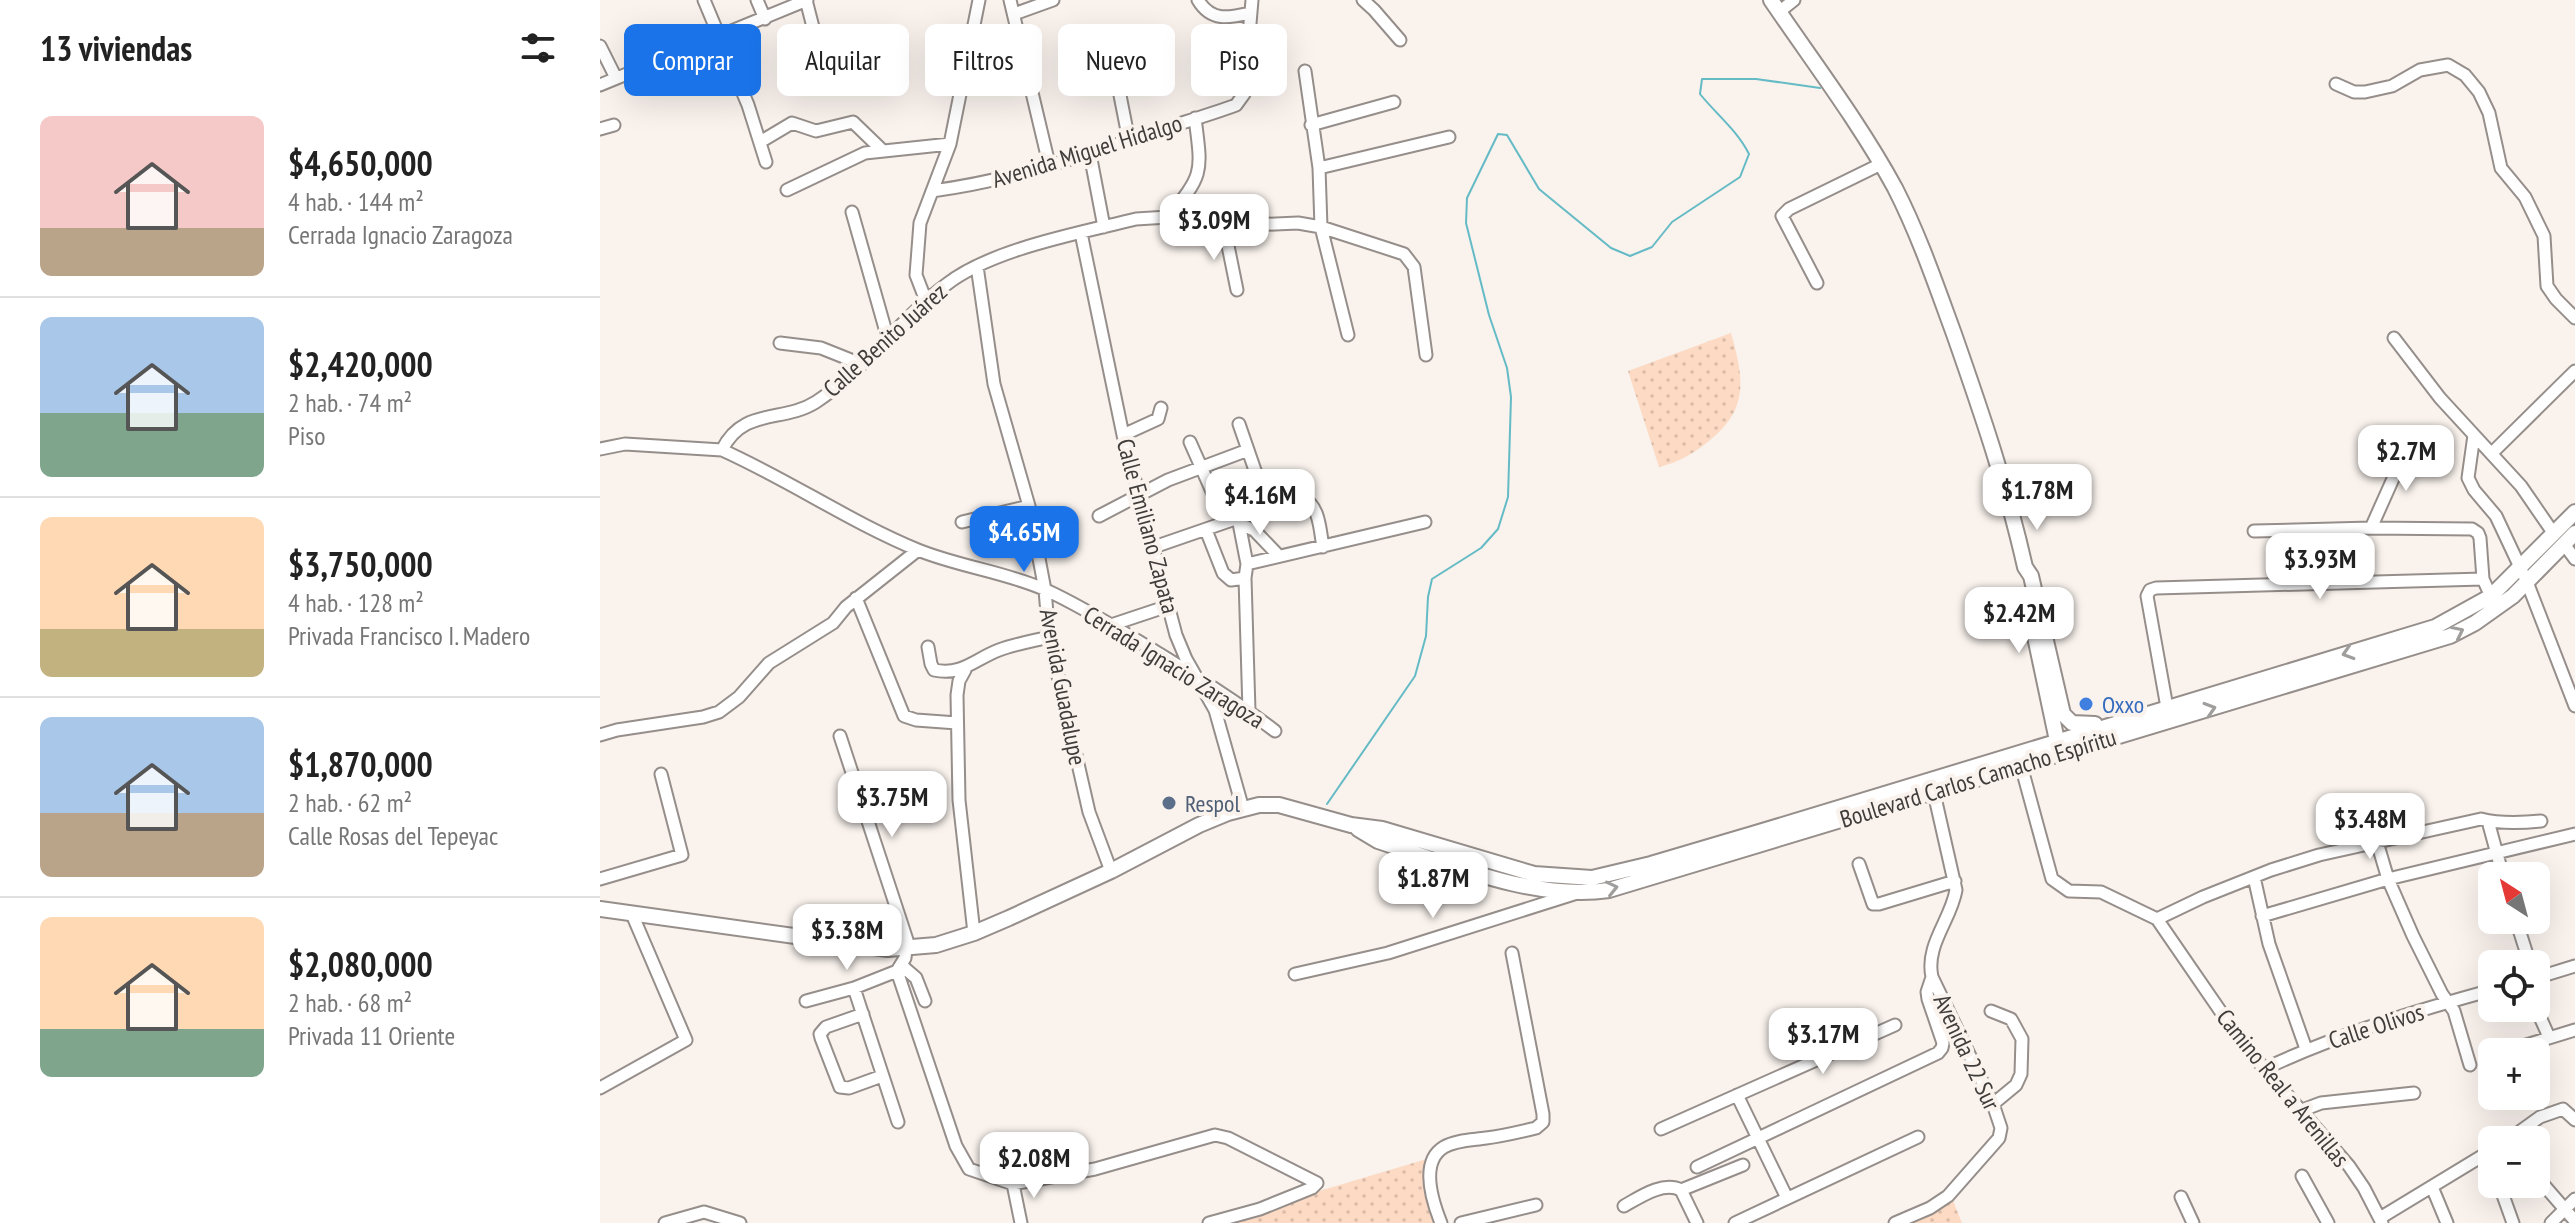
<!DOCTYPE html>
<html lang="es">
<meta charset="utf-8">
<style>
body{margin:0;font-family:"PT Sans Narrow",sans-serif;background:#f2f2f2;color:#222;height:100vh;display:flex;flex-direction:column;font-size:30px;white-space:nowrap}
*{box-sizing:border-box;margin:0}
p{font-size:26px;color:#767676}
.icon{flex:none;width:44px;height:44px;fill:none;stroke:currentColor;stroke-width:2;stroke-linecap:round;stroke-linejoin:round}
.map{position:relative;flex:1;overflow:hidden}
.details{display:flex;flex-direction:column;background:#fff;width:600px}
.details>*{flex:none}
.hud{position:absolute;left:24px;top:24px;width:760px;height:72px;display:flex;gap:16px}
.needle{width:52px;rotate:324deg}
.fabs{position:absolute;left:1878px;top:862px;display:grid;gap:16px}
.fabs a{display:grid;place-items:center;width:72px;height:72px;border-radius:12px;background:#fff;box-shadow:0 8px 32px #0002;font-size:40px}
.price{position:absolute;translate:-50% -68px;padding:0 18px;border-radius:16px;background:#fff;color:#222;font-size:26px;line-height:52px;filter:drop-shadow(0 2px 4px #0008)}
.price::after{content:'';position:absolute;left:50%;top:48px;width:24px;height:18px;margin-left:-12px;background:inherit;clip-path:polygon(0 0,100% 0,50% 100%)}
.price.current{background:#1a73e8;color:#fff}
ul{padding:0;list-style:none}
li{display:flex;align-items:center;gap:24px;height:200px;padding:0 40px}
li+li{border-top:2px solid #e0e0e0}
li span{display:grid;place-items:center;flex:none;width:224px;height:160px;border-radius:12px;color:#555}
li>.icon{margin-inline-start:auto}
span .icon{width:96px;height:96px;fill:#fffc;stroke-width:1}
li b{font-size:34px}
h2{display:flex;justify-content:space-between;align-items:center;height:96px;padding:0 40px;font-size:34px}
.pill{padding:0 28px;border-radius:12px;background:#fff;box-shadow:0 8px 32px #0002;font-size:28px;line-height:72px}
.pill.current{background:#1a73e8;color:#fff}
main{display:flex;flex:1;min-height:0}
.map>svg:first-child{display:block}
</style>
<main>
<section class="details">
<h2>13 viviendas<svg class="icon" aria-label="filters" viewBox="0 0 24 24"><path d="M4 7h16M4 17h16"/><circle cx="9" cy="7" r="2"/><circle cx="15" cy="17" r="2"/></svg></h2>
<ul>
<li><span style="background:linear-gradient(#f6c9c9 70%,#b9a48a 0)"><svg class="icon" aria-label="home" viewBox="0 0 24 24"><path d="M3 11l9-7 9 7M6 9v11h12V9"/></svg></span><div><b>$4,650,000</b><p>4 hab. · 144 m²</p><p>Cerrada Ignacio Zaragoza</p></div></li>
<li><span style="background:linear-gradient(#a9c7e8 60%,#7fa58c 0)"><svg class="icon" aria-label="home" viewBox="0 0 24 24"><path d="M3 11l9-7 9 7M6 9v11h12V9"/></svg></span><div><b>$2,420,000</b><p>2 hab. · 74 m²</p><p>Piso</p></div></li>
<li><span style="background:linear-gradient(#ffd9b3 70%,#c2b280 0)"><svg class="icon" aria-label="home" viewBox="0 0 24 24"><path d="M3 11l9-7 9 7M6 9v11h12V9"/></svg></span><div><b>$3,750,000</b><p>4 hab. · 128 m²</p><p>Privada Francisco I. Madero</p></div></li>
<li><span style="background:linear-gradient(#a9c7e8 60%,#b9a48a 0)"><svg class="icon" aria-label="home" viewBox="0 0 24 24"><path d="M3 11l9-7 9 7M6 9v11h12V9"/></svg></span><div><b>$1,870,000</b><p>2 hab. · 62 m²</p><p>Calle Rosas del Tepeyac</p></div></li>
<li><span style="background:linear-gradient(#ffd9b3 70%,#7fa58c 0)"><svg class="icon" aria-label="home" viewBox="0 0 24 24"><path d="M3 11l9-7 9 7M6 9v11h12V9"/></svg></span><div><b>$2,080,000</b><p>2 hab. · 68 m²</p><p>Privada 11 Oriente</p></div></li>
</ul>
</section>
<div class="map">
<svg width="1975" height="1223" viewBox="0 0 1975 1223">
<defs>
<pattern id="grass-dots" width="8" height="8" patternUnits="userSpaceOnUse" patternTransform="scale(2)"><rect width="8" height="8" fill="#fddac4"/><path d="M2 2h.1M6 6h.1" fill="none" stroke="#dabca9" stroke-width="1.8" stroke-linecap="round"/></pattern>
</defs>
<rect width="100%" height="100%" fill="#f9f2ed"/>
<path fill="url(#grass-dots)" d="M1131,333C1144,379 1149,409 1109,441C1093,454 1079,462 1059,467L1028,371Z
M830,1158L844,1223H612Z
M1352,1198L1362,1223H1303Z"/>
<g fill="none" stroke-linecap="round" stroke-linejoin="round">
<path stroke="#64bbc5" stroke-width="2" d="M727,804L815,676L826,636L828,597L832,579L881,548L898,529L908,497L911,397L907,368L889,315L866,223L867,198L898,134L907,135L939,189L1011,248L1030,256L1052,247L1072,222L1140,177L1149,154C1137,130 1116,114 1100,94L1102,79H1156L1220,88"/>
<defs>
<path id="minor" d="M104,0L148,105L166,162
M157,0L165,19
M410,0L449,164
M598,0C611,22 629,18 650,13
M763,0L774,10L800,40
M1179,12L1194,0
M414,14L453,0
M0,46L16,78
M705,71L719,168L721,227L748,335
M196,75L222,62L206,0
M517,80L529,141
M1736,84L1754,92H1765L1792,86L1820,70L1848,65L1865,75L1879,92L1889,113L1901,168L1925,197L1944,236L1947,286L1956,299L1975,318
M0,85L207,0
M711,125L794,102
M0,129L14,125
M160,142L192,123L216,131L253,122L283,151
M490,154L504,227
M719,168L849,137
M187,190L265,153L350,144
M332,191C408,181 481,157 554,132C581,123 609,115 636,105L644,94L652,0
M252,212L288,339
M568,217C604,174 602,173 595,118
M624,226L637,290
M481,233L523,435L576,635L586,659L615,710L643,809
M377,266L394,384L429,506L445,590L449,637L489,812L511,871
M1217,283L1182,216L1189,209L1281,164
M326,301L316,275L320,223L350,144L379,0
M1794,338L1840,398L1921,486L1954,534
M180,343L221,348L261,364
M639,424L658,479
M523,435L558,419L561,408
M1874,435L1868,478L1874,490L1896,516L1927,582L1975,706
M590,442L614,496
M0,449L25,444L122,450C143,407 183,423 216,402C265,370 300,319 347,284C392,249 480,233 536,219L568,217L624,226L698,223L721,227L804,254L814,267L826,355
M122,450C189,480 250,522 318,550C360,567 406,572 446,590C483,607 518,629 553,650C595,676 636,701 675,731
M1892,453L1975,371
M499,516L568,480L648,450
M638,518L647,564L645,578L649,711
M362,522L429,506
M640,524L654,530L679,556
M1771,528L1809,443
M606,530L623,573L631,580L645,578
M1654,531L1771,528L1872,529L1878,533L1880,538L1883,579L1894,603
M1964,544L1975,559
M554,547L638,518L703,499C720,505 720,532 723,547
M647,564L825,522
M256,598L304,716L316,720L357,723
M511,625L568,606
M328,647L331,664L334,670C362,676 375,659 399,650C415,644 433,641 449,637
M365,670L359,681L357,695L359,800L374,933
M1568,713L1547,596L1550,590L1556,588L1883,579
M0,735L17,730L103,717L119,712L139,697L169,663L233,623L246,607L318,550
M240,736L307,940L305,958L297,971L356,1146L369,1169L413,1184L495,1169L615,1135L628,1138L717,1183L712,1188L660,1209L609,1223
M1419,758L1452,879L1469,891L1501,892L1557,919L1643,1044L1749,1166L1764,1188L1782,1223
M1888,821L1903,876
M1777,842L1788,879L1813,936L1842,994L1854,1011L1870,1065
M1259,864L1273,904H1279L1355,881
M1654,877L1669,944L1706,1049
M0,879L82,855L61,774
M1662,916L1788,879L1975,834
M1557,919L1603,897L1671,870L1719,855L1881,819C1900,824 1921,823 1941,821
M1916,920L1930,964
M301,965L316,978L325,1001
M695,974L788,953L977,893
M1936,978L1975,966
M254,988L298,1122
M206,1001L254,988L297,971
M1936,1008L1949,1037
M1391,1011L1411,1019L1422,1039L1421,1074L1416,1085L1393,1104
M263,1014L226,1027L220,1034L221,1038L240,1087L249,1088L282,1076
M1910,1050L1975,1030
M1664,1069C1736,1035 1815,1011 1892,990
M0,1088L86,1040L32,914
M1137,1095L1187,1198
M1700,1111L1721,1103L1814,1093
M1061,1129L1295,1025
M1908,1140L1940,1117L1963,1109L1975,1120
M1883,1156L1892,1171
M1097,1167L1338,1053L1342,1048L1343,1043L1328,999L1327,992L1332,977
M1702,1176L1728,1223
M1936,1176L1975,1221
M413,1184L421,1223
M1899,1184L1913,1223
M1832,1187L1847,1223
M1081,1190L1143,1165
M1081,1190L1097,1223
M1581,1197L1593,1223
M1024,1206C1040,1197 1063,1181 1081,1190
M1780,1218L1892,1150
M65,1223L104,1212L140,1223
M841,1223C833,1203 819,1162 844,1147C856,1140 873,1140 886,1138C903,1136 919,1132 936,1128L943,1122V1114L912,953
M861,1223L936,1205
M1135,1223L1318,1137
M1295,1223L1330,1208L1348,1196L1399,1138L1401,1128L1393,1104L1332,977C1325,945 1351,920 1356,890L1334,793
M1951,1223L1975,1199"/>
<path id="major" d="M1171,0C1213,62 1259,122 1295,188C1319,235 1336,285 1354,334C1381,411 1407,487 1425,567L1431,576L1463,714L1472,723L1495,724
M1427,599L1459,750
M758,829L778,841C849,864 934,901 1009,890L1850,636L1875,623L1913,596L1975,533
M0,909L288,949L336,945L374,933L409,918L511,871L599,825L628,813L659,805H679L751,825L782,829L934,874L992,878L1051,864L1156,833L1835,627L1891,596L1975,512"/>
</defs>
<use href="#minor" stroke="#958e8a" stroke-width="15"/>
<use href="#major" stroke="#958e8a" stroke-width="18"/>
<use href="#minor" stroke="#fff" stroke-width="11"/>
<use href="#major" stroke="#fff" stroke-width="14"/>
</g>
<defs><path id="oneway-chevron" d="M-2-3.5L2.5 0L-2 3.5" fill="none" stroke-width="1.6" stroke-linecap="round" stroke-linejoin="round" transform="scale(2)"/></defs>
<g stroke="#9f9e9c">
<use href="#oneway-chevron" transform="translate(1858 632) rotate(-26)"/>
<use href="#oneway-chevron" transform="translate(1748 653) rotate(163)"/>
<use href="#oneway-chevron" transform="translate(1610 709) rotate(-17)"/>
<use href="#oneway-chevron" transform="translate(1012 888) rotate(-13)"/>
</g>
<circle fill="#3f7fe0" stroke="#f9f2ed" stroke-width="3" cx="1486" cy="704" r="8"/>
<circle fill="#5c6f8a" stroke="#f9f2ed" stroke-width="3" cx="569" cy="803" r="8"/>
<g text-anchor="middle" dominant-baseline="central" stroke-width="8" stroke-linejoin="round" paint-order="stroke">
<g font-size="24" fill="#3f3c3a" stroke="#f9f2ed">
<text transform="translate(487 151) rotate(-17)">Avenida Miguel Hidalgo</text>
<text transform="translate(285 340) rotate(-42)">Calle Benito Juárez</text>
<text transform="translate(548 526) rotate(75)">Calle Emiliano Zapata</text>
<text transform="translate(574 667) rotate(32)">Cerrada Ignacio Zaragoza</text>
<text transform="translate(463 687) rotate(79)">Avenida Guadalupe</text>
<text transform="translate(1378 778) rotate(-17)">Boulevard Carlos Camacho Espíritu</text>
<text transform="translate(1776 1026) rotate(-18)">Calle Olivos</text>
<text transform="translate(1367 1052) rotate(65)">Avenida 22 Sur</text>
<text transform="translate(1683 1088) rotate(51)">Camino Real a Arenillas</text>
</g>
<g font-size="24" fill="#366cbe" stroke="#f9f2ed" text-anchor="start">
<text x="1502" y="704">Oxxo</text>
</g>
<g font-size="24" fill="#4e5e75" stroke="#f9f2ed" text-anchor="start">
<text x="585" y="803">Respol</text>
</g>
</g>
</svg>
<div class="fabs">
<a><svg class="needle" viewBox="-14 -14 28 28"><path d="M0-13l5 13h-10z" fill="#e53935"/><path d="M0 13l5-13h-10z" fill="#767676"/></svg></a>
<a><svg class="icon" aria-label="locate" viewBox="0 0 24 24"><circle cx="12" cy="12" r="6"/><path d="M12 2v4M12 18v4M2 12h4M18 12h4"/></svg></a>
<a>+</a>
<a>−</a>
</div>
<b class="price" style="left:614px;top:262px">$3.09M</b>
<b class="price" style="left:1806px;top:493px">$2.7M</b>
<b class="price" style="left:1437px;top:532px">$1.78M</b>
<b class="price" style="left:660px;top:537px">$4.16M</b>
<b class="price current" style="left:424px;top:574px">$4.65M</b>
<b class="price" style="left:1720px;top:601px">$3.93M</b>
<b class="price" style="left:1419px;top:655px">$2.42M</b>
<b class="price" style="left:292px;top:839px">$3.75M</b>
<b class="price" style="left:1770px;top:861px">$3.48M</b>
<b class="price" style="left:833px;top:920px">$1.87M</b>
<b class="price" style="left:247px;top:972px">$3.38M</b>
<b class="price" style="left:1223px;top:1076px">$3.17M</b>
<b class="price" style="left:434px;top:1200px">$2.08M</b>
<div class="hud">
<a class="pill current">Comprar</a>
<a class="pill">Alquilar</a>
<a class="pill">Filtros</a>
<a class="pill">Nuevo</a>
<a class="pill">Piso</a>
</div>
</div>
</main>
